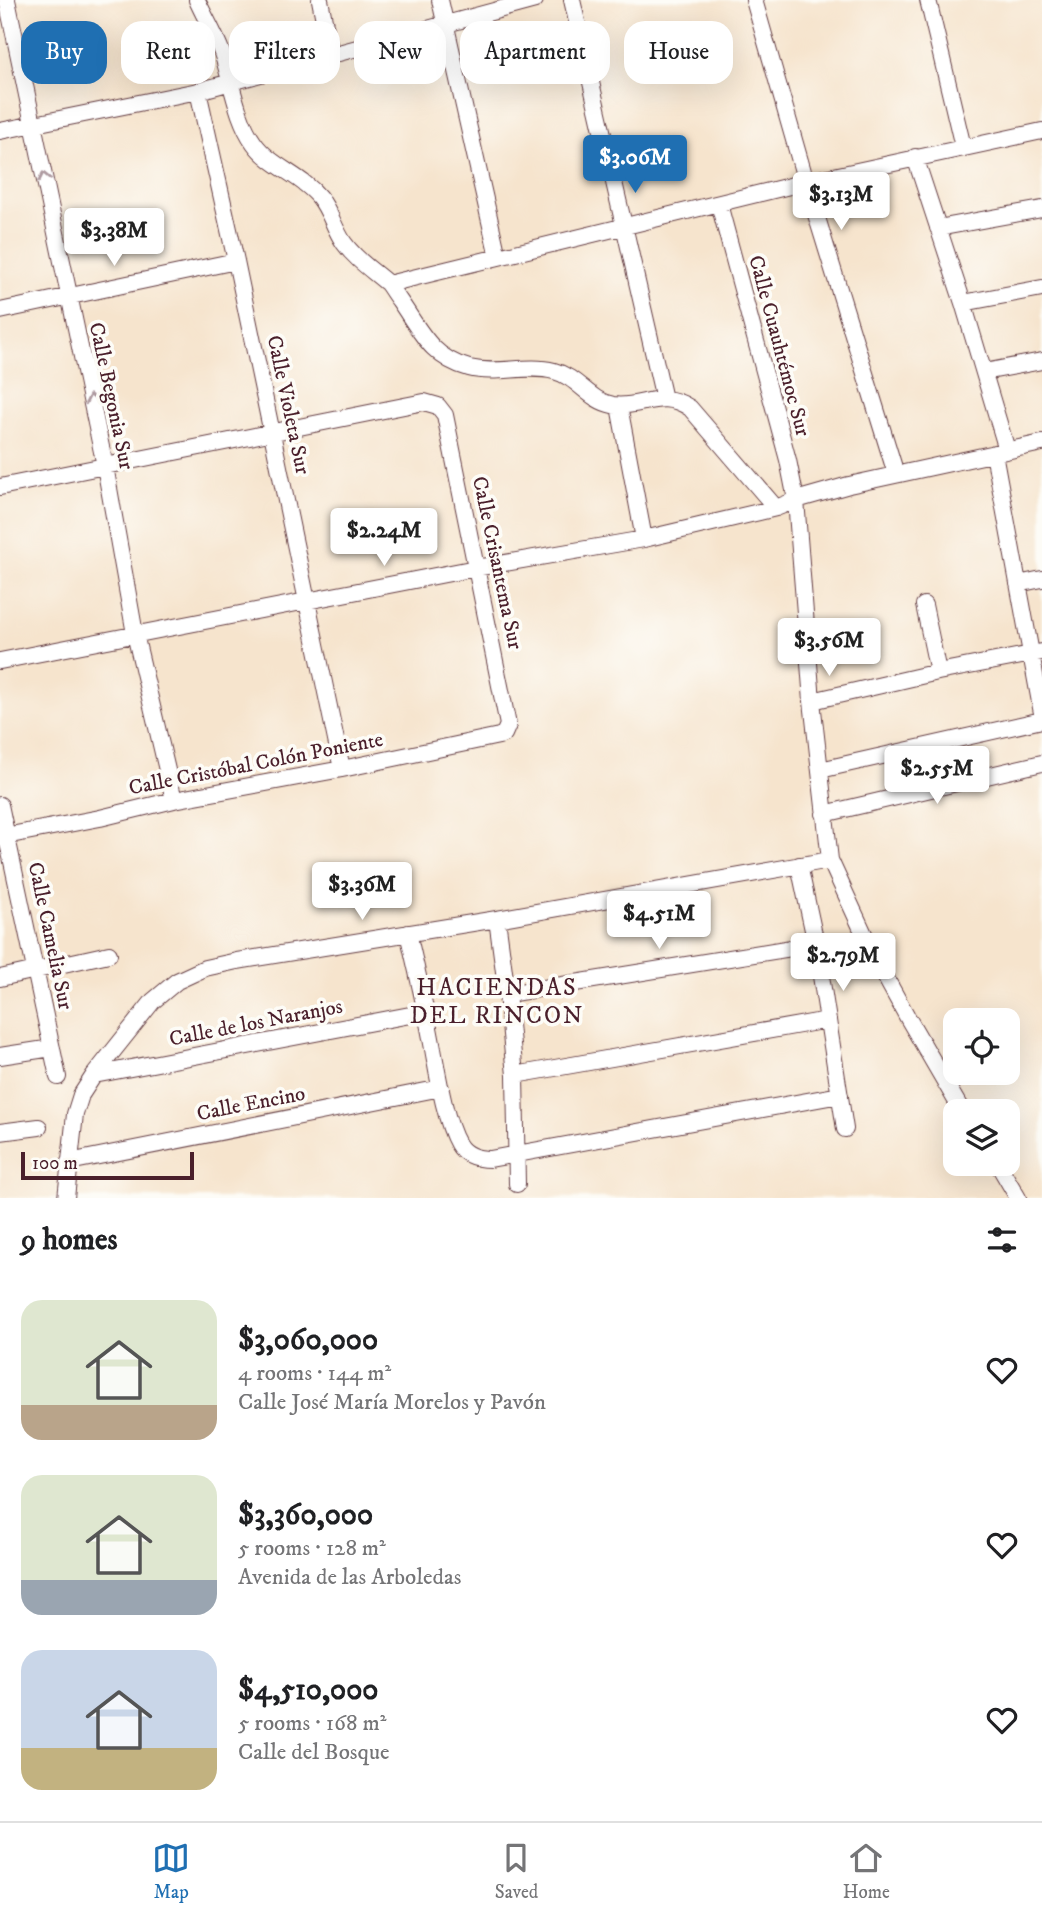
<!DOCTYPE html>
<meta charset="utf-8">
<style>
body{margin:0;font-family:"IM FELL DW Pica",serif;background:#f6f6f6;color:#202124;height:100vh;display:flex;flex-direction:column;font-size:26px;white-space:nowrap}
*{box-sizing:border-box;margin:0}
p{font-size:23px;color:#757577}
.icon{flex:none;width:38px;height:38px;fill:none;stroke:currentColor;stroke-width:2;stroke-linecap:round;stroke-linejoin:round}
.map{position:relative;height:1198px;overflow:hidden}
.panel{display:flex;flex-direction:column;background:#fff;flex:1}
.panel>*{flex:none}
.top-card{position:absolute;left:21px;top:21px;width:1001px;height:63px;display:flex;gap:14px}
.controls{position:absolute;left:943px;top:1008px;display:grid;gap:14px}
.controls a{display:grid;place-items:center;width:77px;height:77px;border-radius:14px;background:#fff;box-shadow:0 7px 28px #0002;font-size:35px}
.scale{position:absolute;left:21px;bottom:18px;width:173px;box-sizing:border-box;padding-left:7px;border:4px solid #4a1f2b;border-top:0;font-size:19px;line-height:24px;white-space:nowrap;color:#4a1f2b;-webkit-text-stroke:5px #fdfcf7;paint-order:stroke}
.price{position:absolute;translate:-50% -60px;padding:0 16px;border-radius:7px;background:#fff;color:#222;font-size:23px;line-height:46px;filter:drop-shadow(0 2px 4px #0008)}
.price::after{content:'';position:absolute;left:50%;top:42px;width:21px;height:16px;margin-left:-10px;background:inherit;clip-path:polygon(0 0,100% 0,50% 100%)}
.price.on{background:#1f6fb2;color:#fff}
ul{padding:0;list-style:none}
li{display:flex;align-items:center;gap:21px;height:175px;padding:0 21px}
li span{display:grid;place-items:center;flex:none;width:196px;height:140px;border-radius:21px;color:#555}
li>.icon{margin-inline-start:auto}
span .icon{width:84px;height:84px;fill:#fffc;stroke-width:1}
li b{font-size:30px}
h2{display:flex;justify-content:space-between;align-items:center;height:84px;padding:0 21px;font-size:30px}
.pill{padding:0 24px;border-radius:21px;background:#fff;box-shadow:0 7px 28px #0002;font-size:24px;line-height:63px}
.pill.on{background:#1f6fb2;color:#fff}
.dock{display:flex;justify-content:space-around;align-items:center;height:98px;border-top:2px solid #e0e0e0;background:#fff;font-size:19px;color:#757577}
.dock a{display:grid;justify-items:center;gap:4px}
.dock .on{color:#1f6fb2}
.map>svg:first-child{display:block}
</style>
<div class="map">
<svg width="1042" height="1198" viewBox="0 0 1042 1198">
<rect width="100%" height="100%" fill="#fdfcf7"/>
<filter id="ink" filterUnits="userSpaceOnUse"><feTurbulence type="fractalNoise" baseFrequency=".0143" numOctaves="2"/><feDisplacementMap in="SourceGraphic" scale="14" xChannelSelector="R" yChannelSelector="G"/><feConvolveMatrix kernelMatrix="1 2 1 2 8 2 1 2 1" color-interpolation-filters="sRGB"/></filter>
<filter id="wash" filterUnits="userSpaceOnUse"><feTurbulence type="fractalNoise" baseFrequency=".00686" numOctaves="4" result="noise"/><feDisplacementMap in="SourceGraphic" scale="28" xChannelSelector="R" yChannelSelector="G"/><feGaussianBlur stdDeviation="1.57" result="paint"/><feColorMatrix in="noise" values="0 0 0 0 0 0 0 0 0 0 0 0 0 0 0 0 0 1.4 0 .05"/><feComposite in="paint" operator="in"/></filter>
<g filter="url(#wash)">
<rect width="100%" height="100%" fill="#f6e4cd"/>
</g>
<g filter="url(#ink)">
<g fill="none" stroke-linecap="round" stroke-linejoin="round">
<defs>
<path id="minor" d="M7,0L105,466L135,634L174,800
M197,0C205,18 215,34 222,53C232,82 236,118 254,143C270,166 301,175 319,197C330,210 334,229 344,243C356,260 372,270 387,283C391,288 395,295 399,300C420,330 431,358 469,368C497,375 527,364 554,371C578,377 589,401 613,405C642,409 660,388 690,408L776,508
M320,0L331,55
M440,0L498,257
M572,0L664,399
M754,0L806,182L896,474
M928,0L963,147
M198,91L236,261L342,769
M0,131L198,91L535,0
M915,157L963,303L1007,450
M719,204L788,460L796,500L812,701L830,860L876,960L909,1020L962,1111
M938,228L1042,209
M388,284L806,182L1042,131
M963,303L1042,288
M0,311L236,261
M984,372L1042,361
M619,406L644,539
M994,453L1042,713
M0,487L424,402L438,406L445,415L508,725L504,734L499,736L342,769L174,800L100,818L0,837
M1018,584L1042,579
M924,605L938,672
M0,661L476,568L644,539L776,508L796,500L849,485L1042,443
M812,701L938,672L1042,652
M820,770L1042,720
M0,805L58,1077
M824,814L1042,763
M799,865L816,944L845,1129
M497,919L507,994L515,1075L517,1184
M408,933C417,971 426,1010 433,1049C438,1076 445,1121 458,1144C465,1156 477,1159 490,1159L840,1095
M0,978L109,954
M507,994L816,944
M0,1056L52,1048
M94,1075L426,1012
M515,1075L828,1020
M0,1132L39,1127
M69,1162L441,1088
M998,1164L1018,1198
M66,1198L75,1114L81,1095L94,1075L153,1001L177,981L205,968L237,961L497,919L830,860"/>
</defs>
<use href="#minor" stroke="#643d43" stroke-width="18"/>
<use href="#minor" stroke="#fff" stroke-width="16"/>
</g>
<defs><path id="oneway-chevron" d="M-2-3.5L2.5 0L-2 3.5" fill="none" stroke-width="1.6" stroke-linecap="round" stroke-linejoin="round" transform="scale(1.75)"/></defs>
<g stroke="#ae9aa0">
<use href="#oneway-chevron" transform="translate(44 177) rotate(-102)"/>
<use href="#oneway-chevron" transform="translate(91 399) rotate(-102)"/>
</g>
</g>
<g text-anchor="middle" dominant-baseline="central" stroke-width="7" stroke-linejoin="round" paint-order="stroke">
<g font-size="21" fill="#4a1f2b" stroke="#fdfcf7">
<text transform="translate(779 346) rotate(75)">Calle Cuauhtémoc Sur</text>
<text transform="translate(111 396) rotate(78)">Calle Begonia Sur</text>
<text transform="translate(288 405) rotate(78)">Calle Violeta Sur</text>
<text transform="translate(497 563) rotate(78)">Calle Crisantema Sur</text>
<text transform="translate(256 764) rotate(-11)">Calle Cristóbal Colón Poniente</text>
<text transform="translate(50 936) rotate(78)">Calle Camelia Sur</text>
<text transform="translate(256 1023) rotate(-11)">Calle de los Naranjos</text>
<text transform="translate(251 1104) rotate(-11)">Calle Encino</text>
</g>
<g font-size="24" letter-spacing="2" fill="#4a1f2b" stroke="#fdfcf7">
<text x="497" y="988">HACIENDAS<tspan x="497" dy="28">DEL RINCON</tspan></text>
</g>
</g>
</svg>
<div class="controls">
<a><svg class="icon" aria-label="locate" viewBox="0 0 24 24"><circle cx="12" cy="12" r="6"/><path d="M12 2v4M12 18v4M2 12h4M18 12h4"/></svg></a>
<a><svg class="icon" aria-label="layers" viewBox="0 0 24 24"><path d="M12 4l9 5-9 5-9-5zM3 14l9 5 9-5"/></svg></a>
</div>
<div class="scale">100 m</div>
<b class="price on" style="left:635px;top:195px">$3.06M</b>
<b class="price" style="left:841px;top:232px">$3.13M</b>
<b class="price" style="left:114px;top:268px">$3.38M</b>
<b class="price" style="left:384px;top:568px">$2.24M</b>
<b class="price" style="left:829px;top:678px">$3.56M</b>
<b class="price" style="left:937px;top:806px">$2.55M</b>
<b class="price" style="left:362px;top:922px">$3.36M</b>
<b class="price" style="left:659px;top:951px">$4.51M</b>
<b class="price" style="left:843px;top:993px">$2.79M</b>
<div class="top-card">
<a class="pill on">Buy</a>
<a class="pill">Rent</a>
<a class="pill">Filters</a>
<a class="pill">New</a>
<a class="pill">Apartment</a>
<a class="pill">House</a>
</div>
</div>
<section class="panel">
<h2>9 homes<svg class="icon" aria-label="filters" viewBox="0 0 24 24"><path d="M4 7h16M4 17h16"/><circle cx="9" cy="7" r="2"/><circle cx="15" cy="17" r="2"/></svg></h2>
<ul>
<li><span style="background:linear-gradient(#dfe7d0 75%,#b9a48a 0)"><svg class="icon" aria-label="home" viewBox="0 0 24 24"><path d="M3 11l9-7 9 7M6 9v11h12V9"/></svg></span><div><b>$3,060,000</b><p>4 rooms · 144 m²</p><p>Calle José María Morelos y Pavón</p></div><svg class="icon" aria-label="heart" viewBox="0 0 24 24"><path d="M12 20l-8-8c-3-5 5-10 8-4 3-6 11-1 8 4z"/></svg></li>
<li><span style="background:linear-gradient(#dfe7d0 75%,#9aa5b1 0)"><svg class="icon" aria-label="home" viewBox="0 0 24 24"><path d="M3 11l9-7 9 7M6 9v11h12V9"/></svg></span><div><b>$3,360,000</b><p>5 rooms · 128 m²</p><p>Avenida de las Arboledas</p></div><svg class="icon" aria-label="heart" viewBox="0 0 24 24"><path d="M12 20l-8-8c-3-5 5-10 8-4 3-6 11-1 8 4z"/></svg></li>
<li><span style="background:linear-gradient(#c9d6e8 70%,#c2b280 0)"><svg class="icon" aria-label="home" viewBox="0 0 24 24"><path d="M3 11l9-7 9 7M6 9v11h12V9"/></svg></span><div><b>$4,510,000</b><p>5 rooms · 168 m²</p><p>Calle del Bosque</p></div><svg class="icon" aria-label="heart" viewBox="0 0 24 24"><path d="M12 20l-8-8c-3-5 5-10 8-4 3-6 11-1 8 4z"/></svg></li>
</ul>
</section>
<nav class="dock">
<a class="on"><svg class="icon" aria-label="map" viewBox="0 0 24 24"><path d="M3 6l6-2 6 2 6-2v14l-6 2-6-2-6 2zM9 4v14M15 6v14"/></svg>Map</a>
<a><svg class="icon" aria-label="saved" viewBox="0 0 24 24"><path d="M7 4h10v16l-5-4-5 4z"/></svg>Saved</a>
<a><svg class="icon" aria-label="home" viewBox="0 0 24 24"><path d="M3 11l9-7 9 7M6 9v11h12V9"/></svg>Home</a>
</nav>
